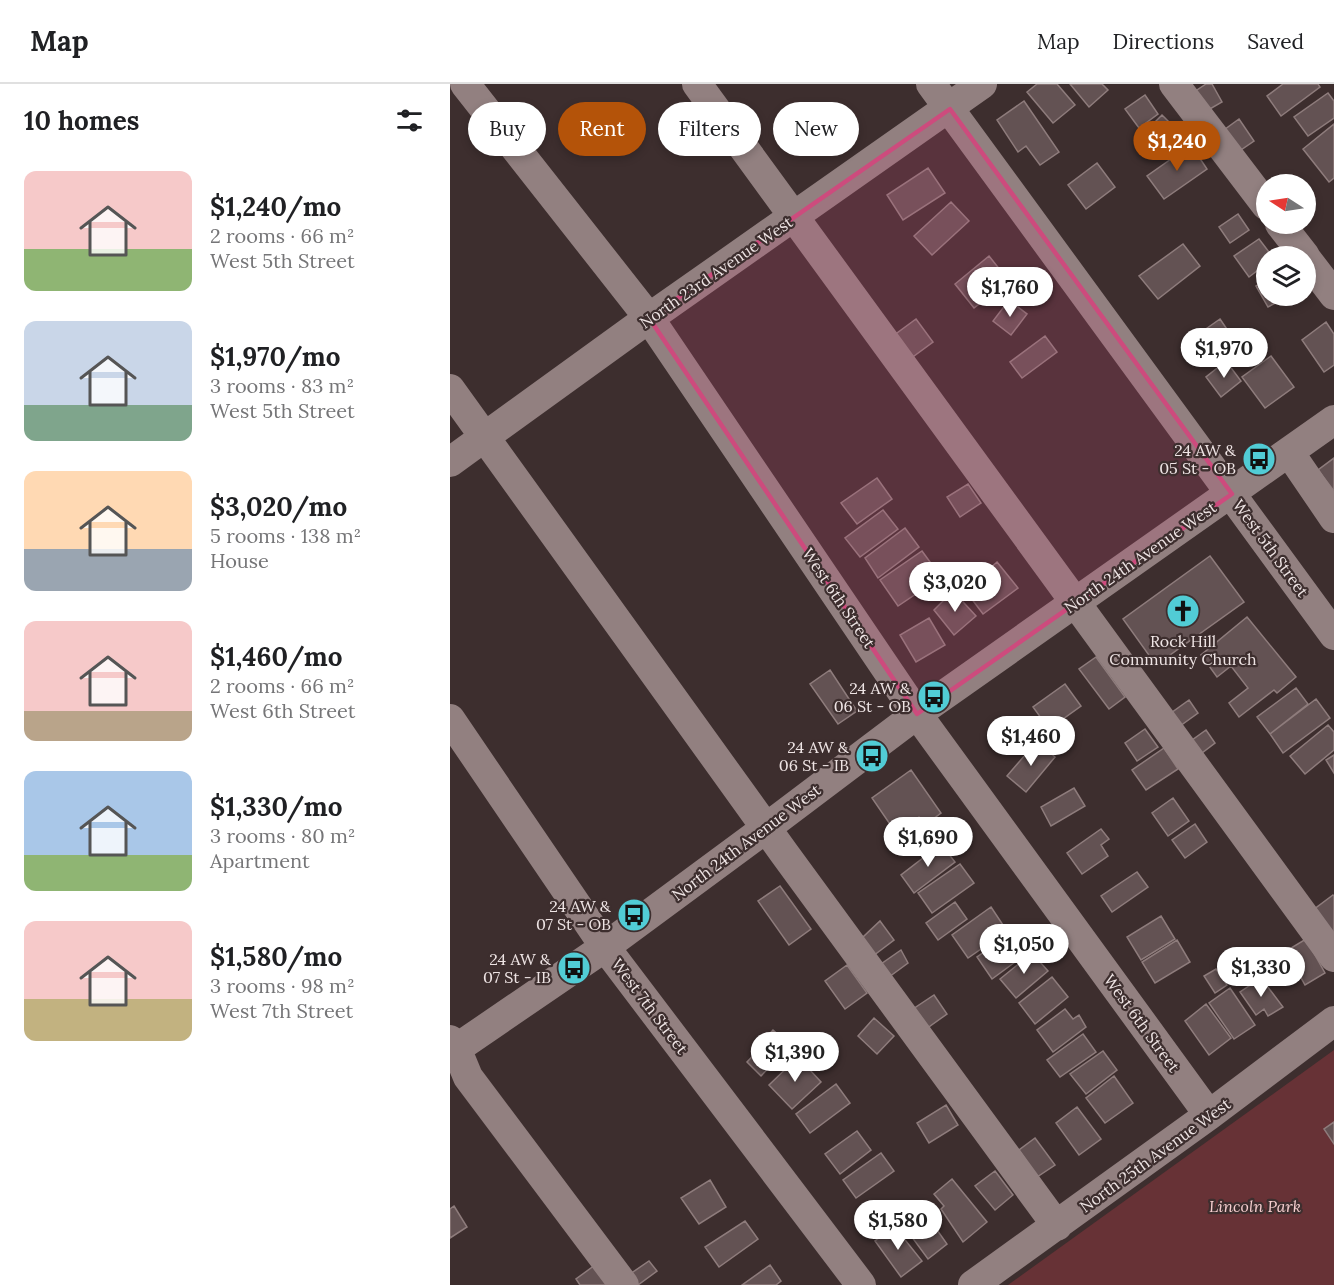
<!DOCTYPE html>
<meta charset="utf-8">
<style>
body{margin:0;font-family:Lora,serif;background:#f6f6f6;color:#202124;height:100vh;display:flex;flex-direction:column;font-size:22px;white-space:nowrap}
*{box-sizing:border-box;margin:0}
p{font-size:20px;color:#757577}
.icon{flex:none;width:33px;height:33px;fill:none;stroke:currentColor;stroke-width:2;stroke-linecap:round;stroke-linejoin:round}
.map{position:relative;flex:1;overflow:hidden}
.panel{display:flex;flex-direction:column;background:#fff;width:450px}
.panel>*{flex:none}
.hud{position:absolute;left:18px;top:18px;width:570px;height:54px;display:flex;gap:12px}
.needle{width:39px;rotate:282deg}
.fabs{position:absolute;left:806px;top:90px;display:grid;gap:12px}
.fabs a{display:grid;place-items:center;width:60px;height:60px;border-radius:50%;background:#fff;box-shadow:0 3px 9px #0003;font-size:30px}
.price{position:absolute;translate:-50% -51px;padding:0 14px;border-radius:21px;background:#fff;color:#222;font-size:20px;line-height:39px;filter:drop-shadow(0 2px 3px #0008)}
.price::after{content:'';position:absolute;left:50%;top:36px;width:18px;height:14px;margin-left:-9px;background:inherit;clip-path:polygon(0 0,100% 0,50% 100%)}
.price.on{background:#b45309;color:#fff}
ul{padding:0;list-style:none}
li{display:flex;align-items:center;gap:18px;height:150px;padding:0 24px}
li span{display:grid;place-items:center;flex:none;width:168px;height:120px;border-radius:12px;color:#555}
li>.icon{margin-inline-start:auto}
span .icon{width:72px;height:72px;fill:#fffc;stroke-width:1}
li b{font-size:26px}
h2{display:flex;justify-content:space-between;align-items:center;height:72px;padding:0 24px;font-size:26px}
.pill{padding:0 21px;border-radius:27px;background:#fff;box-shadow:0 3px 9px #0003;font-size:21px;line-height:54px}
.pill.on{background:#b45309;color:#fff}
header{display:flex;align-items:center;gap:36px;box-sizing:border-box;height:84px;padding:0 30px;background:#fff;border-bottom:2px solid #e0e0e0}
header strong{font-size:28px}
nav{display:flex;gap:33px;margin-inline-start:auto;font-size:21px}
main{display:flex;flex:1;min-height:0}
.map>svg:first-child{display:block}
</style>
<header>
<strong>Map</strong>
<nav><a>Map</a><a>Directions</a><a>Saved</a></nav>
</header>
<main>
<section class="panel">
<h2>10 homes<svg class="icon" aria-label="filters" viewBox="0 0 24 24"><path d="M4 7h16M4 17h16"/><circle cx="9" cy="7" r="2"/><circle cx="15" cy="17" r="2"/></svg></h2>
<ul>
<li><span style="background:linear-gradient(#f6c9c9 65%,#8fb573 0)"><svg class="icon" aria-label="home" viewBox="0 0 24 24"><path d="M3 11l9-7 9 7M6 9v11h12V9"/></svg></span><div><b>$1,240/mo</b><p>2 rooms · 66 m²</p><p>West 5th Street</p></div></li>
<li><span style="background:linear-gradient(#c9d6e8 70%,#7fa58c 0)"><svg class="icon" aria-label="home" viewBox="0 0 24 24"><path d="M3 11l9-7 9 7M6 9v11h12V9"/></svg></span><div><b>$1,970/mo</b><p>3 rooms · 83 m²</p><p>West 5th Street</p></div></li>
<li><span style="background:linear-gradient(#ffd9b3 65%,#9aa5b1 0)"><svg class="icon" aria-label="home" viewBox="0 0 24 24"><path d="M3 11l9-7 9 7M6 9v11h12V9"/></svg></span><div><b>$3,020/mo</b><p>5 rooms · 138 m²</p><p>House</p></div></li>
<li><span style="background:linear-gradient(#f6c9c9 75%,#b9a48a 0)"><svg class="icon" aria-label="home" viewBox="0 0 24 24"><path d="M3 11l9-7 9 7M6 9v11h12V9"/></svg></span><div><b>$1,460/mo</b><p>2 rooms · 66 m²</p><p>West 6th Street</p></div></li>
<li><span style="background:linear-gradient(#a9c7e8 70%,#8fb573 0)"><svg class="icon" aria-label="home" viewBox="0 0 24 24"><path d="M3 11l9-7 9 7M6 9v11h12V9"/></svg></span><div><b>$1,330/mo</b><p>3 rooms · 80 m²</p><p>Apartment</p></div></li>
<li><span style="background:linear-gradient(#f6c9c9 65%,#c2b280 0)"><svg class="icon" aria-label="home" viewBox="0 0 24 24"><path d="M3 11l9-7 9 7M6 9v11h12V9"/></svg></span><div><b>$1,580/mo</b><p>3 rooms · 98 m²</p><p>West 7th Street</p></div></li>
</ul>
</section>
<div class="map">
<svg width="884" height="1201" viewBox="0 0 884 1201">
<rect width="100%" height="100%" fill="#3d2e2e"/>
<path fill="#673236" d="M884,966V1201H558Z"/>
<path fill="#635253" stroke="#8e7c7c" stroke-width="1.5" d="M587,0H607L625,21L603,39L577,8Z
M620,0H652L658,6L639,23Z
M756,0H762L772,18L753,29L741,10Z
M833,0H868L870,3L831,32L817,12Z
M878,9L884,17V34L858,52L844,33Z
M695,11L708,30L689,44L675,25Z
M574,17L609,68L590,81L576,62L568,68L547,36Z
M712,31L728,47L712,63L696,47Z
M789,35L804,57L782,72L767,51Z
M884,40V94L879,98L853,65Z
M741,61L757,85L714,115L697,92Z
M647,79L665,103L636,125L618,101Z
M478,84L495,109L453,136L437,111Z
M501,118L519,137L482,171L464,152Z
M788,130L799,146L780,159L769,143Z
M809,155L822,172H816V180L799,193L784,172Z
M733,160L750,182L708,215L689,192Z
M539,172L559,197L524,224L505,200Z
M816,196V212H838L818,223L806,202Z
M559,216L577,230L561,251L543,237Z
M466,235L483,258L460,275L443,252Z
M770,235L785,257L751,281L736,259Z
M876,238L884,250V281L874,288L852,256Z
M595,252L607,268L572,294L560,278Z
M821,272L844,303L815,324L792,293Z
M776,277L791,297L771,313L756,293Z
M884,374V407L868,386Z
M427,394L442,415L407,440L391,419Z
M518,400L531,419L510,433L497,413Z
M433,426L448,445L410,473L395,454Z
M455,444L469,463L428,494L415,474Z
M472,467L491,493L448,522L430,496Z
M760,472L794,518L706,581L673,535Z
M547,478L568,504L533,530L515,506Z
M503,507L526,532L504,551L484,526Z
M797,533L846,593L827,609L824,606L789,633L779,619L798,604L781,582L767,593L751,571Z
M479,534L495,561L466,578L450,551Z
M646,573L675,613L659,625L629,585Z
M380,586L407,627L388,640L360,600Z
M615,600L631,622L599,645L583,623Z
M846,604L858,620L820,650L807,633Z
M866,615L880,634L833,669L820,650Z
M739,616L748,629L730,642L721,629Z
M878,641L884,648V666L855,690L840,672Z
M695,645L708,663L687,677L675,659Z
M756,646L765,659L748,672L738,659Z
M587,657L605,673L576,708L557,692Z
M714,664L728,685L696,706L682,686Z
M884,671V689L876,676Z
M461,686L491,729L475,741L469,733L446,749L422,714Z
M624,704L635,722L601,742L591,723Z
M723,714L739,737L718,752L702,729Z
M745,740L757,758L735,774L722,756Z
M651,745L659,755L651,761L658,772L632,790L617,769Z
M491,760L505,778L464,809L451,791Z
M510,780L524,799L482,829L468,809Z
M687,788L698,803L662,828L651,812Z
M330,802L361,845L339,861L308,817Z
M883,811L884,812V861L859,829Z
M505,818L517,835L488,856L476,839Z
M541,823L557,847L518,874L502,851Z
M711,832L725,855L691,876L677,853Z
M430,837L444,856L423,872L412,854Z
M565,846L580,867L542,895L527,873Z
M856,855L875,889L855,901L836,867Z
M727,856L740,878L705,899L692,878Z
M451,866L458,879L439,893L431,880Z
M582,869L598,887L566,914L550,895Z
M397,881L417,909L395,925L375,897Z
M766,885L777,901L765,909L754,892Z
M602,893L618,913L585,940L569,919Z
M811,894L833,923L818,932L814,925L806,931L790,908Z
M780,904L805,941L784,955L759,919Z
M484,911L497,930L476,945L463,925Z
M756,920L781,954L759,971L735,937Z
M615,925L623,935L629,931L636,943L603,968L587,946Z
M424,934L444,952L427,970L408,952Z
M323,946L340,961L311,992L297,978L316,958L314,956Z
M633,950L646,968L610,993L597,976Z
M653,967L667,986L636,1010L620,990Z
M348,973L371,998L342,1025L319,1001Z
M664,992L683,1019L655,1039L636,1014Z
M386,1000L400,1019L360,1049L346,1030Z
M496,1021L508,1041L479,1059L467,1039Z
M627,1023L651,1055L629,1071L606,1039Z
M884,1038V1060L874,1045Z
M407,1047L421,1066L390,1090L375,1070Z
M585,1054L605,1081L587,1093L569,1066Z
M431,1069L444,1087L406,1114L393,1096Z
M545,1087L563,1111L545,1126L525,1102Z
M502,1095L537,1138L513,1158L491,1125L494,1122L484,1110Z
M260,1096L276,1123L249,1140L231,1114Z
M4,1122L17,1143L0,1154V1125Z
M473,1126L497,1160L478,1175L453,1141Z
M295,1137L308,1155L269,1183L255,1163Z
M444,1142L472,1177L451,1193L425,1157Z
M199,1177L207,1187L188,1201L180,1190Z
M145,1181L160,1201H130L126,1195Z
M320,1181L331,1197L326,1201H292Z"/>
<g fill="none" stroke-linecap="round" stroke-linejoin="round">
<path stroke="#928080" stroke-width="30" d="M15,0L199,234L467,630L759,1031
M247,0L884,873
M481,0L884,551
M724,0L816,121
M830,140L855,172
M855,173L884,211
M0,305L334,769L607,1142
M839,368L884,434
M0,378L199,234L532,0
M0,635L155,863L411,1201
M0,956L6,964L18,993L174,1201
M0,969L155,863L316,744L467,630L884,336
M523,1201L759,1031L884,937"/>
</g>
<path fill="#cd4b7d" fill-opacity="0.2" stroke="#cd4b7d" stroke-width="4.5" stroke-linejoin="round" d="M500,25L782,410L467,630L199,234Z"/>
<defs>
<symbol id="bus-disc" viewBox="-11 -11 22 22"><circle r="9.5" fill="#51ccd5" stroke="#3d2e2e"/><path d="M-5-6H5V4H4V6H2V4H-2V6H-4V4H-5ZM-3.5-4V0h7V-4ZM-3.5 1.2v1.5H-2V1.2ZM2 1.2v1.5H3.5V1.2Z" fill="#111"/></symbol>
<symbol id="church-disc" viewBox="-11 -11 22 22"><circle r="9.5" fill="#51ccd5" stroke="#3d2e2e"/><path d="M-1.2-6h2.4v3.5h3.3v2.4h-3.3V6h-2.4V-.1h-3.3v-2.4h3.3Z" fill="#111"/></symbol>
</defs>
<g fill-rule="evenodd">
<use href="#bus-disc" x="790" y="356" width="38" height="38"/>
<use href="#church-disc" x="714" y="508" width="38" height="38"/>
<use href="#bus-disc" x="465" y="594" width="38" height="38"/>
<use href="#bus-disc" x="403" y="653" width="38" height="38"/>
<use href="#bus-disc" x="165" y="812" width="38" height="38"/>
<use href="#bus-disc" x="105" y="865" width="38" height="38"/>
</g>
<g text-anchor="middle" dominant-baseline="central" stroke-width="4.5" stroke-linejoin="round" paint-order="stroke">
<g font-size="16" fill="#eee4e4" stroke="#3d2e2e">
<text transform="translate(266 188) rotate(-35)">North 23rd Avenue West</text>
<text transform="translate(821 464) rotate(54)">West 5th Street</text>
<text transform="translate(690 473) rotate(-35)">North 24th Avenue West</text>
<text transform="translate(389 514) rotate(56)">West 6th Street</text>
<text transform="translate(296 758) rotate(-37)">North 24th Avenue West</text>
<text transform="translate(200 922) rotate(53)">West 7th Street</text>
<text transform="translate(692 939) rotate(54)">West 6th Street</text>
<text transform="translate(705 1071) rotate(-36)">North 25th Avenue West</text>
</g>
<g font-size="16" fill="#eee4e4" stroke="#3d2e2e" text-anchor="end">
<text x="786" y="366">24 AW &amp;<tspan x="786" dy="18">05 St - OB</tspan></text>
<text x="733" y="557" text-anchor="middle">Rock Hill<tspan x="733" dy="18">Community Church</tspan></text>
<text x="461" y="604">24 AW &amp;<tspan x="461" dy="18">06 St - OB</tspan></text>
<text x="399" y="663">24 AW &amp;<tspan x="399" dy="18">06 St - IB</tspan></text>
<text x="161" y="822">24 AW &amp;<tspan x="161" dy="18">07 St - OB</tspan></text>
<text x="101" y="875">24 AW &amp;<tspan x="101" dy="18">07 St - IB</tspan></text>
</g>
<g font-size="16" font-style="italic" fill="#f6cecf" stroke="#3d2e2e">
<text x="805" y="1122">Lincoln Park</text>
</g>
</g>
</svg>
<div class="fabs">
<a><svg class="needle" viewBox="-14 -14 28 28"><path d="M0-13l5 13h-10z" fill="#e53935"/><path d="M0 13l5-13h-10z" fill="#757577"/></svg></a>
<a><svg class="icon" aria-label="layers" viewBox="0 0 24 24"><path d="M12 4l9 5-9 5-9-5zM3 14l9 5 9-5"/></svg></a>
</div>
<b class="price on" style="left:727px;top:88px">$1,240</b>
<b class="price" style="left:560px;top:234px">$1,760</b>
<b class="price" style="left:774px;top:295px">$1,970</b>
<b class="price" style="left:505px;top:529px">$3,020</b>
<b class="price" style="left:581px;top:683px">$1,460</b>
<b class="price" style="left:478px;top:784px">$1,690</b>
<b class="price" style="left:574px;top:891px">$1,050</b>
<b class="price" style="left:811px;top:914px">$1,330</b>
<b class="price" style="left:345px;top:999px">$1,390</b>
<b class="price" style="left:448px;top:1167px">$1,580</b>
<div class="hud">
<a class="pill">Buy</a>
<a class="pill on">Rent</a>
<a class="pill">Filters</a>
<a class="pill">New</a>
</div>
</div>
</main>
